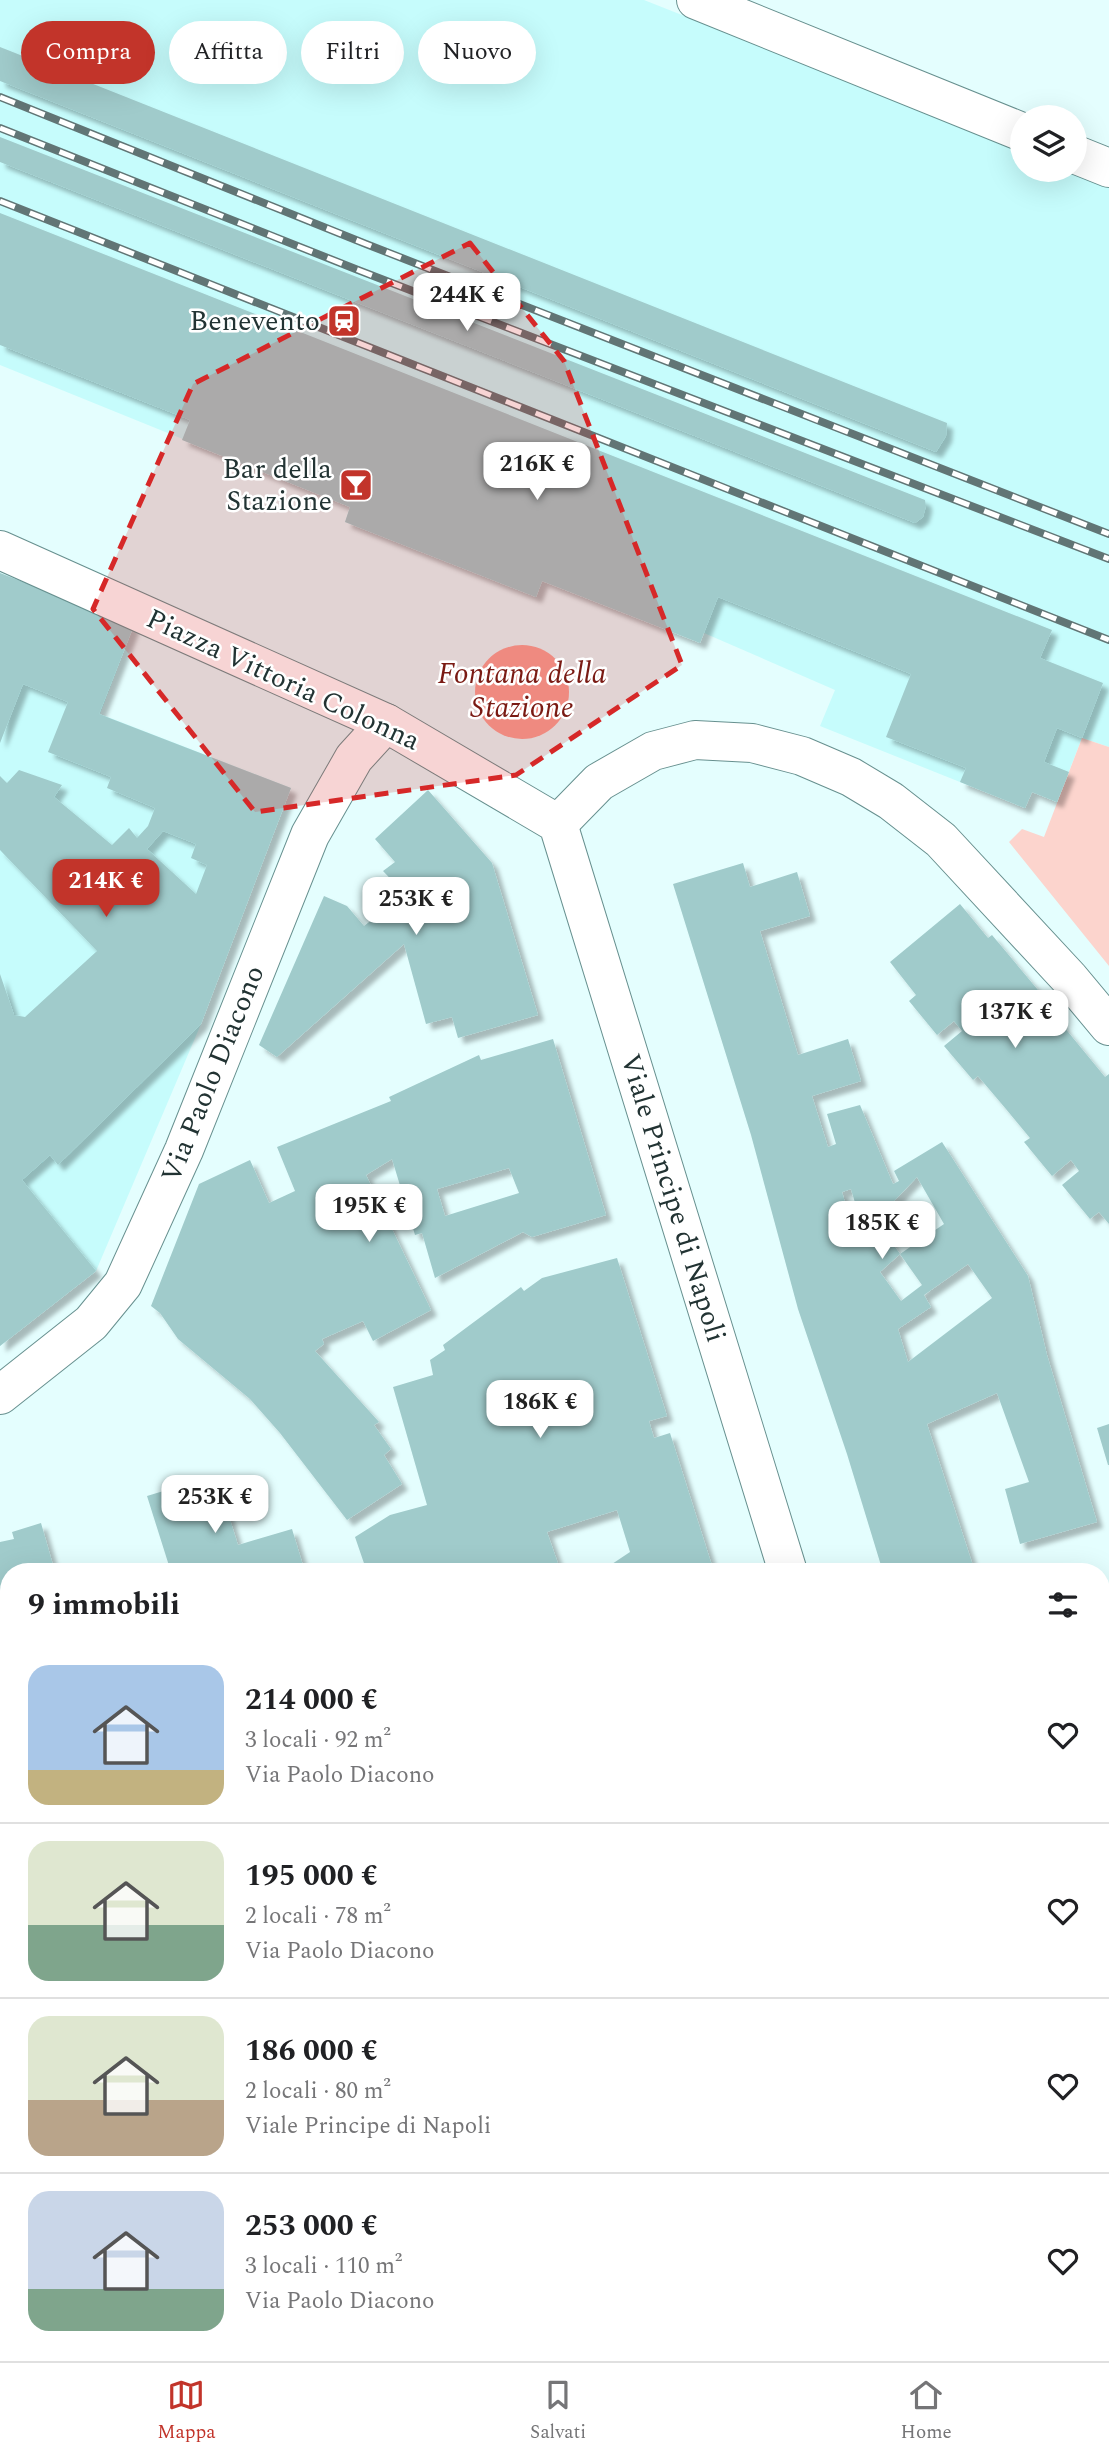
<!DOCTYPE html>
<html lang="it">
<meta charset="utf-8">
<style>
body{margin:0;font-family:Spectral,serif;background:#f2f2f2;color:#202124;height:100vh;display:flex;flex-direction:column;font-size:26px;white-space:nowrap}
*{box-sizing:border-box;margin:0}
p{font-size:23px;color:#757577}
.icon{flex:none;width:38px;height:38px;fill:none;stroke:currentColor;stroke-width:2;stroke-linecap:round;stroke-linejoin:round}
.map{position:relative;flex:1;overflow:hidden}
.panel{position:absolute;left:0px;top:1563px;width:1110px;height:800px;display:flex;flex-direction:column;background:#fff;border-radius:28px 28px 0 0;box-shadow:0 7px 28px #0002}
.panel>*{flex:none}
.hud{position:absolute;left:21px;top:21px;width:700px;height:63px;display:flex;gap:14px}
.buttons{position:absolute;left:1010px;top:105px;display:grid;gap:14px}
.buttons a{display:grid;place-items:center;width:77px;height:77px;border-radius:50%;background:#fff;box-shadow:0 7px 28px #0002;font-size:35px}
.price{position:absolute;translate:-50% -60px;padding:0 16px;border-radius:14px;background:#fff;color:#222;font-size:23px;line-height:46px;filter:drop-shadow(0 2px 4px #0008)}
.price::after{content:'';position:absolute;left:50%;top:42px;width:21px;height:16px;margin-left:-10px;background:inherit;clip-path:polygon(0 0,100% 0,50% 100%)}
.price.active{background:#c2342a;color:#fff}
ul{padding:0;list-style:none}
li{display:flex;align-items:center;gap:21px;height:175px;padding:0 28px}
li+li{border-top:2px solid #e0e0e0}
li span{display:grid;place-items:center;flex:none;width:196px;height:140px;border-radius:21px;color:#555}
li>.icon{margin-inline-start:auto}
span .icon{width:84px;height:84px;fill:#fffc;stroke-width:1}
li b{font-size:30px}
h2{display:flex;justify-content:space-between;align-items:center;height:84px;padding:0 28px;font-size:30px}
.chip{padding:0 24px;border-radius:32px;background:#fff;box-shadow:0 7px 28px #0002;font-size:24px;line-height:63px}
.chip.active{background:#c2342a;color:#fff}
.tabs{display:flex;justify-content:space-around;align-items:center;height:98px;border-top:2px solid #e0e0e0;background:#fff;font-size:19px;color:#757577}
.tabs a{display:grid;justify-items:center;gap:4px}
.tabs .active{color:#c2342a}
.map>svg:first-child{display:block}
</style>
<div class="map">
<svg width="1109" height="2361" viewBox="0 0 1109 2361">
<defs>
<filter id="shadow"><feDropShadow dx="6" dy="6" stdDeviation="2" flood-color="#0004"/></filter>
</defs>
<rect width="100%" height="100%" fill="#e4fefe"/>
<path fill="#c6fcfc" d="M0,0H644L1022,150V170H1071L1109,185V747L1082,738L1057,802L1032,792L1025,808L820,726L835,690L704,633L542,581L536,597L345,522L350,507L0,365Z
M0,573L134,625L100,714L291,788L201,1024L96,1271L0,1346Z"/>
<path fill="#fcd4cd" d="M1082,738L1109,747V966L1009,842L1022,829L1044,837Z"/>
<path fill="#f6a396" d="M475 692a47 47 0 1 1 94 0a47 47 0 1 1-94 0Z"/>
<path fill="#a0cbcb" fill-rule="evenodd" filter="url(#shadow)" d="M0,47L947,423L946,436L936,452L0,81Z
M0,137L925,500L926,506L923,517L915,523L0,162Z
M0,213L1052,630L1040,658L1103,683L1082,738L1057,728L1044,762L1069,772L1057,802L1032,792L1025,808L960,782L966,768L886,737L911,674L718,597L700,643L542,581L536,597L345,522L350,507L182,440L190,420L0,345Z
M0,573L134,625L99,714L291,788L201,1024L58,1165L50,1155L22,1180L96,1271L0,1346V974L14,1015L25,1017L97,951L0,850V776L7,783L19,770L62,785L54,797L112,845L129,828L137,838L148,826L155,808L107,788L111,777L48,752L68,702L23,684L0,743ZM163,831L196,844L191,858L207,865L196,894L147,849Z
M428,790L492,863L538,1015L458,1038L452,1017L426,1024L404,944L277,1057L259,1045L324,896L347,906L364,926L405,894L383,871L395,862L375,839Z
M743,863L750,887L797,872L810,916L760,931L798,1055L848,1039L861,1081L812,1096L828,1147L836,1144L827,1114L860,1105L893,1184L899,1181L894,1171L942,1142L1028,1276L1047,1355L1097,1522L1020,1544L1005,1489L1029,1482L997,1393L927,1424L975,1572H883L847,1454L798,1309L751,1135L673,884ZM917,1177L944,1224L900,1254L922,1285L901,1301L880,1272L900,1254L876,1220ZM851,1189L858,1213L849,1216L842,1192ZM968,1264L992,1298L908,1362L898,1329L931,1307L924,1295Z
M960,904L988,938L992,935L1053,1008L1050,1010L1105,1077L1109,1074V1224L1099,1212L1090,1219L1062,1185L1079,1171L1071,1160L1052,1176L1024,1142L1030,1138L1006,1109L978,1076L973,1080L944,1046L962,1031L954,1021L937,1035L909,1001L916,995L890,962Z
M553,1039L606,1215L532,1237L523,1232L435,1278L422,1233L415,1235L392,1159L366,1175L431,1310L373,1341L363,1321L322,1339L324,1344L315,1351L379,1422L374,1425L391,1449L384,1455L402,1484L347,1520L280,1433L250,1399L178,1339L160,1313L151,1306L199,1184L250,1160L269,1203L295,1191L277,1147L391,1101L389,1097L479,1055L481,1060ZM509,1168L519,1193L445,1216L437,1189Z
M617,1258L667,1416L649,1421L654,1438L670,1433L714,1572H600L630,1552L617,1510L547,1532L561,1572H367L355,1537L390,1515L427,1505L393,1387L433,1375L430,1360L445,1350L443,1345L521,1287L524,1291L542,1278Z
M1109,1424V1465H1108L1097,1428Z
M216,1475L238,1545L292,1529L305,1572H171L147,1496Z
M41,1523L55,1572H9L8,1682L0,1654V1641L3,1640L0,1630V1542L14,1539L12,1532Z
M1109,1591V1661L1101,1664V1593Z
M1109,1739V1810L1101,1812V1742Z
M1101,1863L1109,1888L1101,1891Z
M1109,1942V1975L1101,1977V1944Z
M1109,1992V2049L1101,2052V1995Z
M9,2236V2276H8L0,2250V2239Z
M1109,2299V2352H1108L1101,2327V2301Z
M32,2354H67L45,2361H34Z
M446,2354H540L543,2361H448Z
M597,2354H653L631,2361H599Z
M809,2354H955L957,2361H811Z"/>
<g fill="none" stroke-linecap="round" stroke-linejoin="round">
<defs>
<path id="minor" d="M696,0L1022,132
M1074,154L1109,168
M558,824L599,782L653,751L695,740L752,743L802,756L851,777L891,801L941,840L1069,978L1109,1026
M0,1395L91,1323L123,1284L184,1150L310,835L354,758L386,723
M1101,1696L1109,1694
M0,1908L9,1936
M0,2063L9,2057
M1101,2184L1109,2163
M1101,2227L1109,2225
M139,2354L141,2361
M563,2354L565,2361
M662,2361L686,2354"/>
<path id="tertiary" d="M0,550L386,723L558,824L788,1572
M1028,2354L1031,2361"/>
</defs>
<use href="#minor" stroke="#67908f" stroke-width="40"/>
<use href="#tertiary" stroke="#67908f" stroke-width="40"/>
<use href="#minor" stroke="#fff" stroke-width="38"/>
<use href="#tertiary" stroke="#fff" stroke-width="38"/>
<defs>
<path id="rail" d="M0,97L366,244L1109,534
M0,128L358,270L1109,559
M0,201L1109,640"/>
</defs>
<use href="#rail" stroke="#617575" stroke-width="8"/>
<use href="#rail" stroke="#fff" stroke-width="5" stroke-dasharray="16" stroke-linecap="butt"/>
</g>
<path fill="#d62828" fill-opacity="0.2" stroke="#d62828" stroke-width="5" stroke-dasharray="14 9" stroke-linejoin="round" d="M470,243L564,361L682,665L516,775L255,812L93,609L193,384Z"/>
<defs>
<symbol id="station-square" viewBox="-11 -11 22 22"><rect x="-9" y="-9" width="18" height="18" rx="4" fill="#c2342a" stroke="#fff"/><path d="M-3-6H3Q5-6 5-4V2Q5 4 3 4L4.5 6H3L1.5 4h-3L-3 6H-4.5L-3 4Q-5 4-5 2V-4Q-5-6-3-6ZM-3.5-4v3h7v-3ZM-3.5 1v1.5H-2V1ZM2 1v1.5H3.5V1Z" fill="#fff"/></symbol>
<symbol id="bar-square" viewBox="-11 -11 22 22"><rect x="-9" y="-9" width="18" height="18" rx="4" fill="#c2342a" stroke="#fff"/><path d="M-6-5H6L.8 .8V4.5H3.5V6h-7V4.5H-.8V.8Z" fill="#fff"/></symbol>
</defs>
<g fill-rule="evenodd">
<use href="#station-square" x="325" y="302" width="38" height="38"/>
<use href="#bar-square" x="337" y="466" width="38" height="38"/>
</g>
<g text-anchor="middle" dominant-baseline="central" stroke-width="5" stroke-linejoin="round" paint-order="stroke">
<g font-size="28" fill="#233" stroke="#fff" text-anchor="end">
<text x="320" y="321">Benevento</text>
<text x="332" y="469">Bar della<tspan x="332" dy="32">Stazione</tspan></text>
</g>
<g font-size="28" fill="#233" stroke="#fff">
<text transform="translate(283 680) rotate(25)">Piazza Vittoria Colonna</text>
<text transform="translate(213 1074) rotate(-68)">Via Paolo Diacono</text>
<text transform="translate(673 1198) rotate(73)">Viale Principe di Napoli</text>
</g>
<g font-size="30" font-style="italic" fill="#7a1a13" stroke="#fff">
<text x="522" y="674">Fontana della<tspan x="522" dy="34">Stazione</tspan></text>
</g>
</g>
</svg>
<div class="buttons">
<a><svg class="icon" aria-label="layers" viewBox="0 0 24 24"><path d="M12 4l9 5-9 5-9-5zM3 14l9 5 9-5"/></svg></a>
</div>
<b class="price" style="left:467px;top:333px">244K €</b>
<b class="price" style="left:537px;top:502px">216K €</b>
<b class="price active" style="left:106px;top:919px">214K €</b>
<b class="price" style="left:416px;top:937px">253K €</b>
<b class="price" style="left:1015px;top:1050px">137K €</b>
<b class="price" style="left:369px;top:1244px">195K €</b>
<b class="price" style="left:882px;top:1261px">185K €</b>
<b class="price" style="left:540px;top:1440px">186K €</b>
<b class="price" style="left:215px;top:1535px">253K €</b>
<div class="hud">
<a class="chip active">Compra</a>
<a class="chip">Affitta</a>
<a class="chip">Filtri</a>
<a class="chip">Nuovo</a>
</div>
<section class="panel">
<h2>9 immobili<svg class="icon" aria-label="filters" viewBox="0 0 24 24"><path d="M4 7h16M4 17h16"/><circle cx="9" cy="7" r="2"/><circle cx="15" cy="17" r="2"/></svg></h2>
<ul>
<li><span style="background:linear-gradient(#a9c7e8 75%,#c2b280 0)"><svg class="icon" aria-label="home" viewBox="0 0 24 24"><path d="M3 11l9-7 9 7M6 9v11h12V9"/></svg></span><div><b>214 000 €</b><p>3 locali · 92 m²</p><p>Via Paolo Diacono</p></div><svg class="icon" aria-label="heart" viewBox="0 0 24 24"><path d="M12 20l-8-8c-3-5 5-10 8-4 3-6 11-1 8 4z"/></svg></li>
<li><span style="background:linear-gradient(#dfe7d0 60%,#7fa58c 0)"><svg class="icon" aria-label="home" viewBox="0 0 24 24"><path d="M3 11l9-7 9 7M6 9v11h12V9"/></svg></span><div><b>195 000 €</b><p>2 locali · 78 m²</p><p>Via Paolo Diacono</p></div><svg class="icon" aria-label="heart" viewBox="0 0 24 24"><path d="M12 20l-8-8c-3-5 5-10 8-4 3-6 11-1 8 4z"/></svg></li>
<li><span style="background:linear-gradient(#dfe7d0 60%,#b9a48a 0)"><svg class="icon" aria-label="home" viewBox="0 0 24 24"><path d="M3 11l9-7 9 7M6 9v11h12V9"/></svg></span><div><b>186 000 €</b><p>2 locali · 80 m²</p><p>Viale Principe di Napoli</p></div><svg class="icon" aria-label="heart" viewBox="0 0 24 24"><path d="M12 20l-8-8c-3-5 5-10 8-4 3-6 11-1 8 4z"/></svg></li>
<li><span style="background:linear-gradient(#c9d6e8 70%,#7fa58c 0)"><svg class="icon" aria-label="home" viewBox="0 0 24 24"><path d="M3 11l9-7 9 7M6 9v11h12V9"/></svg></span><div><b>253 000 €</b><p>3 locali · 110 m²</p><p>Via Paolo Diacono</p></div><svg class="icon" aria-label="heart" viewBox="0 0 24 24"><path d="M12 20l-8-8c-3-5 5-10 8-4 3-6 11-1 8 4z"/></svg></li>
</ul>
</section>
</div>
<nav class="tabs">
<a class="active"><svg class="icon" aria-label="map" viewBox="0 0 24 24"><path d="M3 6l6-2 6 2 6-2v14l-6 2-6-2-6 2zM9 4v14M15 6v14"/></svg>Mappa</a>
<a><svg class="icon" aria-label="saved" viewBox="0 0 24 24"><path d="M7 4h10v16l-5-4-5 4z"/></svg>Salvati</a>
<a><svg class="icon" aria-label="home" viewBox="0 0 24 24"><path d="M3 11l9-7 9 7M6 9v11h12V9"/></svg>Home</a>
</nav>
